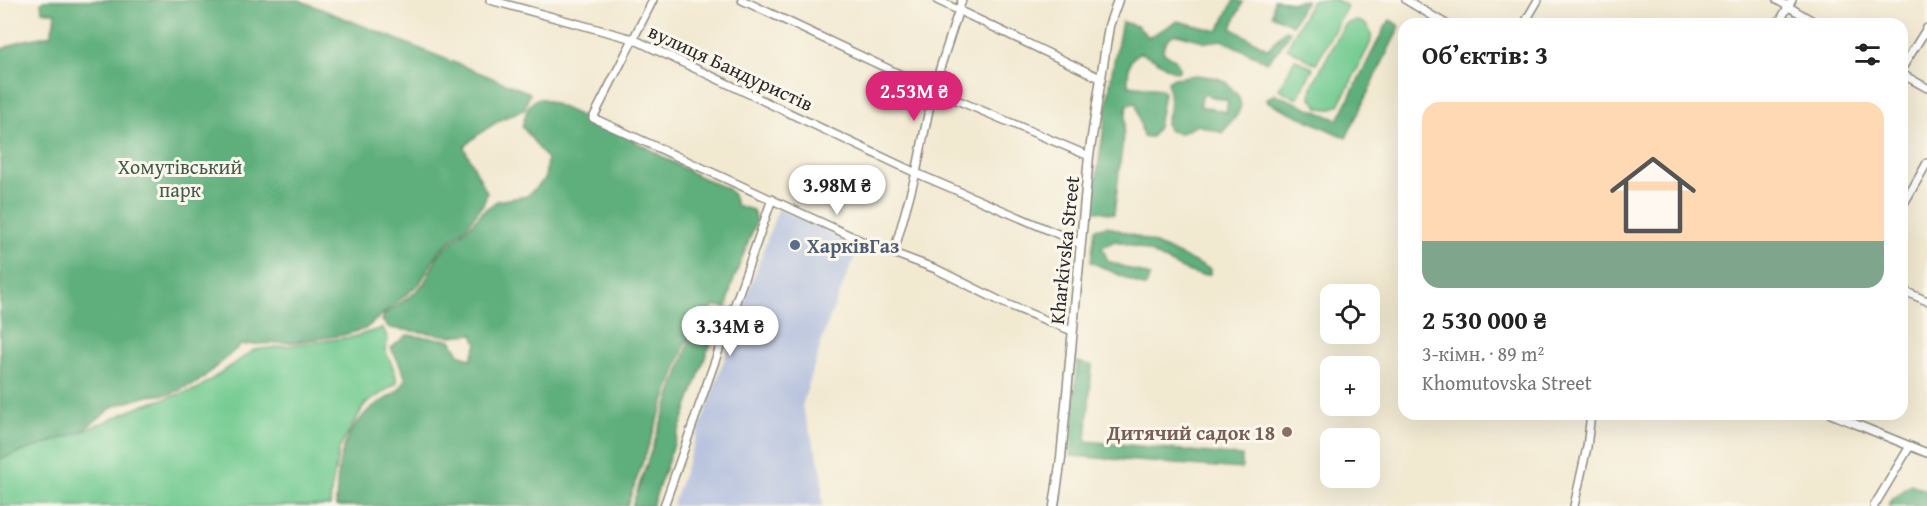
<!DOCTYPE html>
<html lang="uk">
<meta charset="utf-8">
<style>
body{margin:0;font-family:"Gentium Book Plus",serif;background:#f2f2f2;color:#222;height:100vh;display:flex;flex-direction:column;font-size:22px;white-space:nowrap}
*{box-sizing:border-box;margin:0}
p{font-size:20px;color:#767676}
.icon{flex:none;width:33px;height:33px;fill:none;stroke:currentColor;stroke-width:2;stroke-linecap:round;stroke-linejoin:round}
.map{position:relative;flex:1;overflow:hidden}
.drawer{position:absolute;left:1398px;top:18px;width:510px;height:402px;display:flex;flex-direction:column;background:#fff;border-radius:18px;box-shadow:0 6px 24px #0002}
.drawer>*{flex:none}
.fabs{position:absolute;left:1320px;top:284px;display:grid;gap:12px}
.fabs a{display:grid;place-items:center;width:60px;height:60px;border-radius:12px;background:#fff;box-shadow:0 6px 24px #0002;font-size:30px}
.price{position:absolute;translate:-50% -51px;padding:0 14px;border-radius:21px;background:#fff;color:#222;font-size:20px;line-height:39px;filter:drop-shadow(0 2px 3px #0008)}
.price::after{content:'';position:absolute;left:50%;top:36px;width:18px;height:14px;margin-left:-9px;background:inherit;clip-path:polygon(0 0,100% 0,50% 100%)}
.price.active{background:#db2777;color:#fff}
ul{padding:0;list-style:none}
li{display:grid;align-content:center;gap:12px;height:318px;padding:0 24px}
li span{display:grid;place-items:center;height:186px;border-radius:18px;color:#555}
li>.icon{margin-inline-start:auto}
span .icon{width:108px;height:108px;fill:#fffc;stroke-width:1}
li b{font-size:26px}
h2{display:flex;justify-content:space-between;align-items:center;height:72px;padding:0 24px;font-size:26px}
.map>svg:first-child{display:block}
</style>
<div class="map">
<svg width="1927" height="506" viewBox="0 0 1927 506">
<rect width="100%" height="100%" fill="#fbf7ec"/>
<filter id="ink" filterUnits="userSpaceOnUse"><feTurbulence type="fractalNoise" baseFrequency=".0167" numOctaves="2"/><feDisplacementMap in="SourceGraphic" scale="12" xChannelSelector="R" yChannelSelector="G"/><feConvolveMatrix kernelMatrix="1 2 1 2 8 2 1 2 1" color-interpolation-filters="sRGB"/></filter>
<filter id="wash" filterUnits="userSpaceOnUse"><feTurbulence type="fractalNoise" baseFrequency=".008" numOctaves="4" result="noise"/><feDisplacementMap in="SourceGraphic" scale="24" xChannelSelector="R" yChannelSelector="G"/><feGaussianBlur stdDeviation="1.35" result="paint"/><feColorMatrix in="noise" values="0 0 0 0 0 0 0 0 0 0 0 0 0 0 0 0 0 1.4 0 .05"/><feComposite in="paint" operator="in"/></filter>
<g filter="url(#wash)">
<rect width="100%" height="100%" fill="#f2e9d1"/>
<path fill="#bac4de" d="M778,209L860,244L826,327L802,406L822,472V506H672Z"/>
<path fill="#73cb91" stroke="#4f7b5e" stroke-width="1.5" d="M1312,0H1337L1347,6L1316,64L1287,48Z
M1355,21C1368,22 1374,32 1370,44L1339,105L1331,109L1319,108L1311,98L1312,86L1342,29L1347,23Z
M1295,59L1313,68L1297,99L1279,89Z
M383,328L388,339L385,350L395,372L397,383L365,404L339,449L331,492L330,506H0V459L81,432L144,405L197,389L254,350L353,337Z"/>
<path fill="#5eaf7b" stroke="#446d53" stroke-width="1.5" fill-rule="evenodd" d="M44,0H299L530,93L524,110C505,115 478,133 464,147L487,193L484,203L467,226L438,252L420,283L365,329L343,335L295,342L241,345L198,382L171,394L148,396L114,406L81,432L0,459V50L21,41L51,35L56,13L42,11L41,3Z
M1234,0L1243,2L1231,28L1268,49L1285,30L1290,31L1280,48L1267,62L1222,40L1207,42L1177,34C1169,35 1163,44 1163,52L1175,59L1180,68L1178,72C1164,70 1158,57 1140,53C1126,60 1129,70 1128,85L1162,89L1164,93L1158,127L1152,137H1143L1136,103L1127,105L1114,214L1092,210L1112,72L1122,22L1137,26L1149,37L1178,21L1218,31Z
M1274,0L1294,2L1306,0L1292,25L1272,15Z
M1390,20L1400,26L1346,138L1268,102L1266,99L1275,94L1338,120L1384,29Z
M1196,75L1218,78L1228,84L1239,97L1241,106L1237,115L1222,133L1198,125L1179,134L1168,130L1166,123L1170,106L1168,82L1174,78ZM1203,94L1228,101L1226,112L1200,106Z
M536,99H544L631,139L692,173L728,189L733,195L736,205L753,210L756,222L731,287L727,307L713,306L710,313L717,331L707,352L652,506H632L693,331L685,344L627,506H336C337,476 338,446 358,422C362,417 366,412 371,408C381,400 403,393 405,378C405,373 394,354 391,348L407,335L451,340L459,354L471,359L477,344L473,334L450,336L390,328L382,321L384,315L415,292L424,283L439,254L469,227L483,211L497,201L527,196L545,179L547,159L522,126L528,107Z
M1107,226L1149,241L1210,269V274C1192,280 1160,255 1143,249C1134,246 1124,243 1115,241L1102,247L1108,261L1150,276L1145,287L1091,262L1095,229Z
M1077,362L1092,365L1086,441L1242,456V469L1071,456Z
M1911,484L1927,491V506H1889L1891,501Z"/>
</g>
<g filter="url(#ink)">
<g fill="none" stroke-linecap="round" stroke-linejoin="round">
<defs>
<path id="minor" d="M490,0L633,39L916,173L1081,244
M653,0L593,118L864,242L936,269L1004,303L1072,331
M742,0L933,90L1089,156
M937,0L1102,79
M1406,0L1446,24
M1777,0L1818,24
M1524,24L1538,0
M1778,24L1792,0
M1902,68L1927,28
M1902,74L1927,88
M1902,207L1927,163
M894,252L916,173L933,90L962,0
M1902,290L1927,301
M1831,414L1927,453
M664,506L772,199
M1574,506L1587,447L1591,414
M1874,506L1910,446"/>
<path id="tertiary" d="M1054,506L1061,458L1089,156L1109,26L1118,0"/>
</defs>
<use href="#minor" stroke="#8e8a7e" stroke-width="10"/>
<use href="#tertiary" stroke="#8e8a7e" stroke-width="11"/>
<use href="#minor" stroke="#fff" stroke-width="7"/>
<use href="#tertiary" stroke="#fff" stroke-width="8"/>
</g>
</g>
<circle fill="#5c6f8a" stroke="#fbf7ec" stroke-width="2" cx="795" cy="245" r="6"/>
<circle fill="#8d6e63" stroke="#fbf7ec" stroke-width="2" cx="1287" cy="432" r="6"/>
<g text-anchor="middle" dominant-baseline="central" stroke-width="6" stroke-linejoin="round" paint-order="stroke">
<g font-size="20" fill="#2b2b2b" stroke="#fbf7ec">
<text transform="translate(731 67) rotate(25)">вулиця Бандуристів</text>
<text transform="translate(1064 250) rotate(-84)">Kharkivska Street</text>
</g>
<g font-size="20" fill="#415b4a" stroke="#fbf7ec">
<text x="180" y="166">Хомутівський<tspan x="180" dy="23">парк</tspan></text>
</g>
<g font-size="20" font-weight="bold" fill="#4e5e75" stroke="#fbf7ec" text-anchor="start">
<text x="807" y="245">ХарківГаз</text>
</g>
<g font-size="20" font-weight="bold" fill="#785e54" stroke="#fbf7ec" text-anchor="end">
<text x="1275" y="432">Дитячий садок 18</text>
</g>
</g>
</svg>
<div class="fabs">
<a><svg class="icon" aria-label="locate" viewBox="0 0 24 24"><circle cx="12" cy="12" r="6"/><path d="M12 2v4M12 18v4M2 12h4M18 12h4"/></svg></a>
<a>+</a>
<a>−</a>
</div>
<b class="price active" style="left:914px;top:122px">2.53M ₴</b>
<b class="price" style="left:837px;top:216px">3.98M ₴</b>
<b class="price" style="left:730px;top:357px">3.34M ₴</b>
<section class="drawer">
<h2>Об’єктів: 3<svg class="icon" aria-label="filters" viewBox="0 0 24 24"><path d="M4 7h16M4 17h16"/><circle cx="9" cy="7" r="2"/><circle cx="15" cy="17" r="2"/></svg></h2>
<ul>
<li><span style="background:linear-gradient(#ffd9b3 75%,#7fa58c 0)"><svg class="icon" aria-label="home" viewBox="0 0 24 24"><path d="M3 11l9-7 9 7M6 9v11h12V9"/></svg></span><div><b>2 530 000 ₴</b><p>3-кімн. · 89 m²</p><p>Khomutovska Street</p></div></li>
</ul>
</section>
</div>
